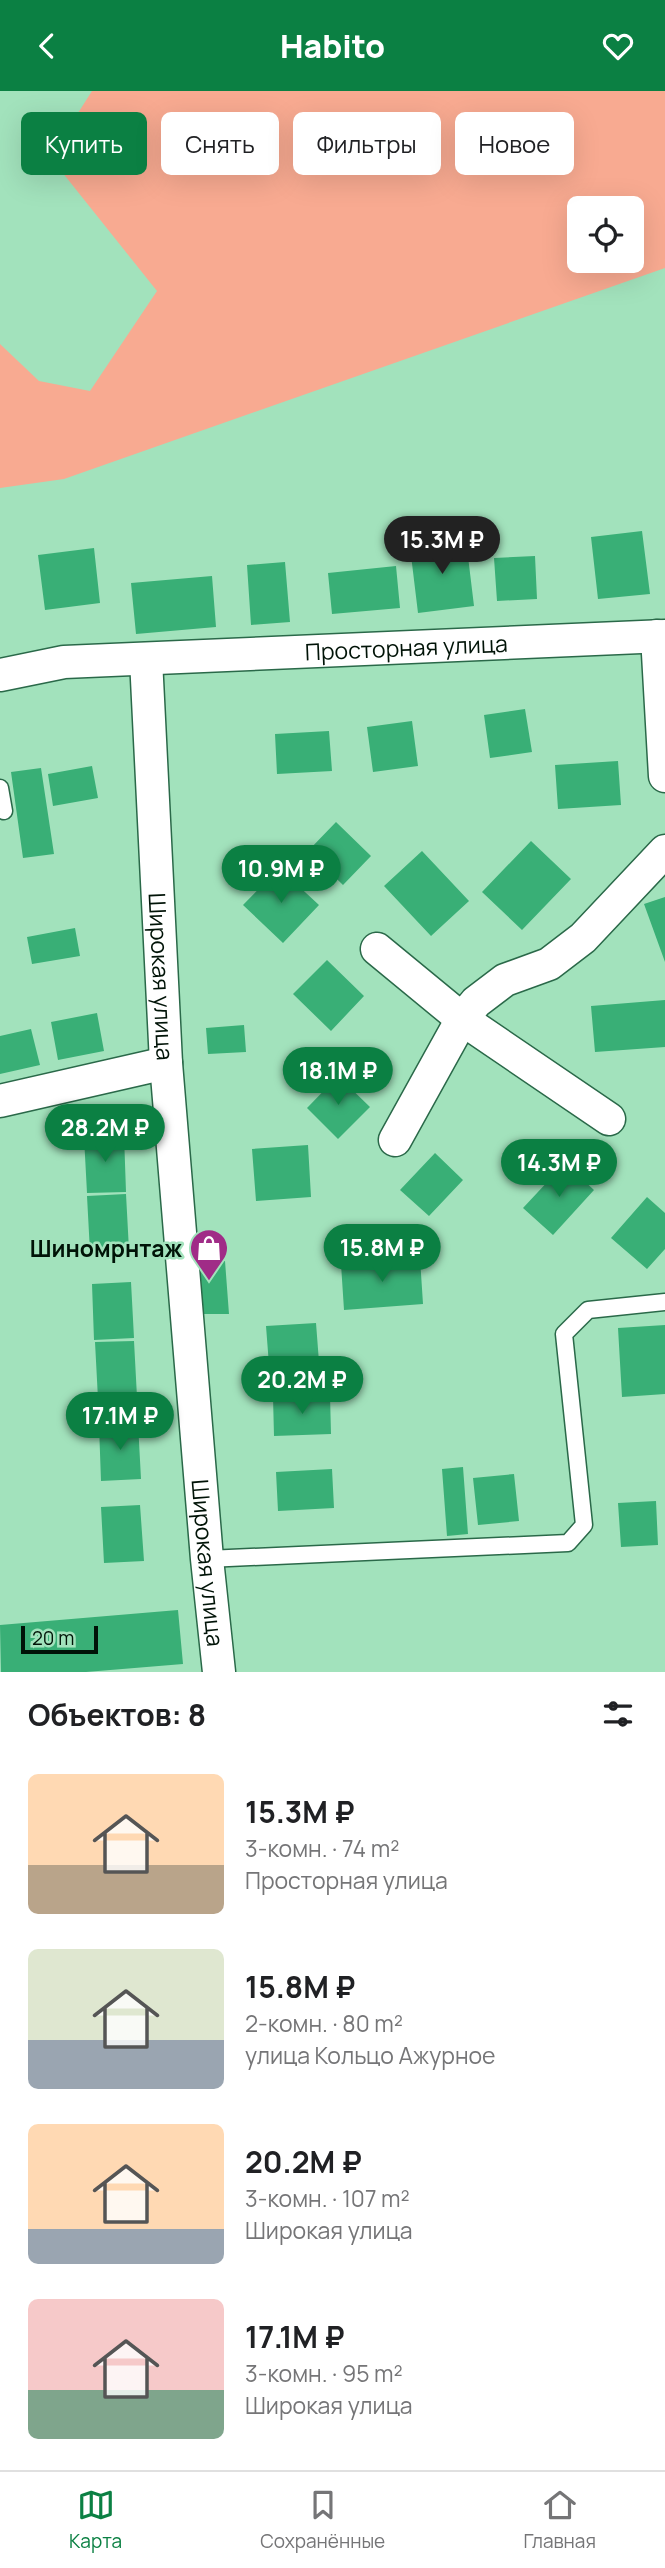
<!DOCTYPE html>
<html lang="ru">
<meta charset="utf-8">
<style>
body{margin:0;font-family:Manrope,sans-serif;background:#f2f2f2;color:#202124;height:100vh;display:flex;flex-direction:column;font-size:26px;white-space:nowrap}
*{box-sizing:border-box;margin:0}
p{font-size:23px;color:#757577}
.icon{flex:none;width:38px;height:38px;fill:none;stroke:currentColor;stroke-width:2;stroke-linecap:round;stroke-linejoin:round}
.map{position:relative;height:1581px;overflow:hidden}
.sheet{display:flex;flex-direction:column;background:#fff;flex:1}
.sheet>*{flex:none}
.banner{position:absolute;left:21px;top:21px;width:623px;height:63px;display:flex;gap:14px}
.fabs{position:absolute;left:567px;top:105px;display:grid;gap:14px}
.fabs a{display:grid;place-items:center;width:77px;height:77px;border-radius:10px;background:#fff;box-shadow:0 7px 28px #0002;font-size:35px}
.scale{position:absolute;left:21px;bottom:18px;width:77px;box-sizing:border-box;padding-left:7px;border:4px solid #001307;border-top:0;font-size:19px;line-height:24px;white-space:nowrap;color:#001307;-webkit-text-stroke:5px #a2e2bc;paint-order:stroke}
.price{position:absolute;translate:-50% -60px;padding:0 16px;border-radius:24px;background:#0b8043;color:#fff;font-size:23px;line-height:46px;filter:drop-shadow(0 2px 4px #0008)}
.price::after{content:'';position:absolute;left:50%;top:42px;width:21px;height:16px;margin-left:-10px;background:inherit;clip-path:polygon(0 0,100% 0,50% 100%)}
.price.current{background:#222;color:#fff}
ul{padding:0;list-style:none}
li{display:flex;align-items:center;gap:21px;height:175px;padding:0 28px}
li span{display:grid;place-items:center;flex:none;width:196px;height:140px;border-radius:10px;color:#555}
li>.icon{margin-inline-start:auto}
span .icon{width:84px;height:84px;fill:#fffc;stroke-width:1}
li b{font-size:30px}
h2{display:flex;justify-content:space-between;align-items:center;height:84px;padding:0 28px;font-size:30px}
.pill{padding:0 24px;border-radius:10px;background:#fff;box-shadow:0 7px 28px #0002;font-size:24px;line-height:63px}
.pill.current{background:#0b8043;color:#fff}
header{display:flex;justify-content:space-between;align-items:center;height:91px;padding:0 28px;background:#0b8043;color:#fff;font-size:32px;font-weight:800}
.tab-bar{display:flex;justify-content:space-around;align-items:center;height:98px;border-top:2px solid #e0e0e0;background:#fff;font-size:19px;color:#757577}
.tab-bar a{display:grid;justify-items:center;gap:4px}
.tab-bar .current{color:#0b8043}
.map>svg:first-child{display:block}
</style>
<header><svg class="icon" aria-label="back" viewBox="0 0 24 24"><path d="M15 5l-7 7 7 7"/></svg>Habito<svg class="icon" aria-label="heart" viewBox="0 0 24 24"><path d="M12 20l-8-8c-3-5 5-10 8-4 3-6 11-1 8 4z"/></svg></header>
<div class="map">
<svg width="665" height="1581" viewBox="0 0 665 1581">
<rect width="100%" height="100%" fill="#a2e2bc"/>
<path fill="#f8aa91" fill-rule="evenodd" d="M92,0H665V177L64,388L0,397V253L39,290L90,300L157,200L50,66ZM579,117H632V170H579Z"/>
<path fill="#39af76" d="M642,440L650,503L598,508L591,446Z
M466,449L474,515L418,522L410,456Z
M94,457L100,512L45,519L38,464Z
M535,465L537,508L497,510L494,467Z
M285,471L290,531L251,534L247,474Z
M396,475L400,517L332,523L328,482Z
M212,485L216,536L136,543L131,492Z
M525,618L532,661L490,667L484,624Z
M412,630L418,675L373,681L367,636Z
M329,640L332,680L277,683L275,643Z
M618,670L621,714L558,718L555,674Z
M92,675L98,707L53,715L48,683Z
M41,677L54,763L23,767L11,681Z
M336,731L371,765L343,794L308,760Z
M531,750L571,788L522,839L482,801Z
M422,760L469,810L431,845L384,795Z
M279,777L319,814L283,852L243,814Z
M665,806V871L644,813Z
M75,837L80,865L32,873L27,846Z
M327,869L364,905L331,940L293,903Z
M665,909V956L595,961L591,915Z
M97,922L104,960L58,969L51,931Z
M244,934L246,961L208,963L206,937Z
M31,938L40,974L0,983V945Z
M338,985L370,1016L338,1048L307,1017Z
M124,1044L126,1101L87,1102L84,1046Z
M308,1054L311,1106L256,1110L252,1058Z
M435,1062L463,1089L429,1125L400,1099Z
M565,1072L594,1099L553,1144L523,1117Z
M126,1103L129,1159L90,1161L87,1105Z
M647,1106L665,1122V1158L647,1178L611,1147Z
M420,1167L423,1213L344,1219L341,1173Z
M225,1170L229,1223H203L200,1171Z
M131,1191L134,1247L94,1249L92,1193Z
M316,1232L319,1271L269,1274L266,1235Z
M665,1234V1303L622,1306L618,1237Z
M134,1250L137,1306L98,1308L95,1251Z
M330,1304L331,1343L274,1345L273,1306Z
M138,1332L141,1388L101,1390L99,1334Z
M463,1376L468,1443L447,1445L442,1378Z
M332,1378L334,1417L278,1420L276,1381Z
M514,1383L519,1430L478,1434L473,1387Z
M656,1410L658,1454L621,1456L618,1412Z
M140,1414L144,1470L104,1472L101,1416Z
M178,1519L183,1573L86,1581H1L0,1534Z"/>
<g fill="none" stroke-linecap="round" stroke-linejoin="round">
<defs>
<path id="service" d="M0,697L4,720
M207,1468L568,1452L584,1434L564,1243L588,1219L665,1211"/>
<g id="minor">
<path d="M657,545L665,685"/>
<path id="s1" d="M146,568L166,972L207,1468L219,1581"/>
<path id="s2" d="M0,584L64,571L665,545"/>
<path d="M377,858L462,928L609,1028"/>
<path d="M0,1010L166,972"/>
<path d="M395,1049L462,928L476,911L505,889L549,873L583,847L665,760"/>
</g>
</defs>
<use href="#service" stroke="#2a6949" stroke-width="19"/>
<use href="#minor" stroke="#2a6949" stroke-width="35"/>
<use href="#service" stroke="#fff" stroke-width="16"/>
<use href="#minor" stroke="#fff" stroke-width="32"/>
</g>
<defs>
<symbol id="shop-pin" viewBox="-11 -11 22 30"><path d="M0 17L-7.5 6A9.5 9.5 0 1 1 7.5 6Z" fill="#a02c87" stroke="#a2e2bc"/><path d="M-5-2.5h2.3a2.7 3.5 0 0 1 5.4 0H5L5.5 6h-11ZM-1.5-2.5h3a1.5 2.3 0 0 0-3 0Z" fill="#fff"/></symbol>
</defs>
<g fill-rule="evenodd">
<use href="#shop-pin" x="187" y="1135" width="44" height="60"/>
</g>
<g text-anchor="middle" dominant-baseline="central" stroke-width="5" stroke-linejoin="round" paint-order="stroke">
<g font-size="23" fill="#001307" stroke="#a2e2bc">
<text stroke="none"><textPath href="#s2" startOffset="408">Просторная улица</textPath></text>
<text stroke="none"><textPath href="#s1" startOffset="318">Широкая улица</textPath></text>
<text stroke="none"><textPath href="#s1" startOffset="906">Широкая улица</textPath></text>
</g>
<g font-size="23" font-weight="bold" fill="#001307" stroke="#a2e2bc" text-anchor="end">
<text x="182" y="1157">Шиномрнтаж</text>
</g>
</g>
</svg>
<div class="fabs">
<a><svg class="icon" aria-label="locate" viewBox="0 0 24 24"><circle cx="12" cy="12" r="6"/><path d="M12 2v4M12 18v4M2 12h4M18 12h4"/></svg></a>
</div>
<div class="scale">20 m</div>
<b class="price current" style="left:442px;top:485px">15.3M ₽</b>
<b class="price" style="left:281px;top:814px">10.9M ₽</b>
<b class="price" style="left:338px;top:1016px">18.1M ₽</b>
<b class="price" style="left:105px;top:1073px">28.2M ₽</b>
<b class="price" style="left:559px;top:1108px">14.3M ₽</b>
<b class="price" style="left:382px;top:1193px">15.8M ₽</b>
<b class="price" style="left:302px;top:1325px">20.2M ₽</b>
<b class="price" style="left:120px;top:1361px">17.1M ₽</b>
<div class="banner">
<a class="pill current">Купить</a>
<a class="pill">Снять</a>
<a class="pill">Фильтры</a>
<a class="pill">Новое</a>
</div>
</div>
<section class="sheet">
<h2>Объектов: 8<svg class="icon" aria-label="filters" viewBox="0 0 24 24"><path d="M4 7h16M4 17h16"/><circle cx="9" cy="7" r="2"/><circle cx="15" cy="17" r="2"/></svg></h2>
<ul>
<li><span style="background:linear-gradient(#ffd9b3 65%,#b9a48a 0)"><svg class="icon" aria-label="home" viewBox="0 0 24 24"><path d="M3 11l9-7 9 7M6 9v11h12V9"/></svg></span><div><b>15.3M ₽</b><p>3-комн. · 74 m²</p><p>Просторная улица</p></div></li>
<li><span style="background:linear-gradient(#dfe7d0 65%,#9aa5b1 0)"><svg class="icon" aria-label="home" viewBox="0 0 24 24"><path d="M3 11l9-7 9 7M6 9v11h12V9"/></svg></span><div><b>15.8M ₽</b><p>2-комн. · 80 m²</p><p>улица Кольцо Ажурное</p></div></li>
<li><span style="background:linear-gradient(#ffd9b3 75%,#9aa5b1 0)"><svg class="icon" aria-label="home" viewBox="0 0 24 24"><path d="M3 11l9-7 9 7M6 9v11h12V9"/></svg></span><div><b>20.2M ₽</b><p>3-комн. · 107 m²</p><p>Широкая улица</p></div></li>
<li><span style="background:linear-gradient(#f6c9c9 65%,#7fa58c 0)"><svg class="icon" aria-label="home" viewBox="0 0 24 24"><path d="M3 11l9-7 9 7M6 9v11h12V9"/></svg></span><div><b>17.1M ₽</b><p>3-комн. · 95 m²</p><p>Широкая улица</p></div></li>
</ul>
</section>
<nav class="tab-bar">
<a class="current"><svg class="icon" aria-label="map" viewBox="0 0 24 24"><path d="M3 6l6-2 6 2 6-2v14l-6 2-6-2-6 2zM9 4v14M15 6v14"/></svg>Карта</a>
<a><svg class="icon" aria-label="saved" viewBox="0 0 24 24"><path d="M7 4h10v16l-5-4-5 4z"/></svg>Сохранённые</a>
<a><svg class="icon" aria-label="home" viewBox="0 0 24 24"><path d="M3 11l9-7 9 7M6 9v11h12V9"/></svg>Главная</a>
</nav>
